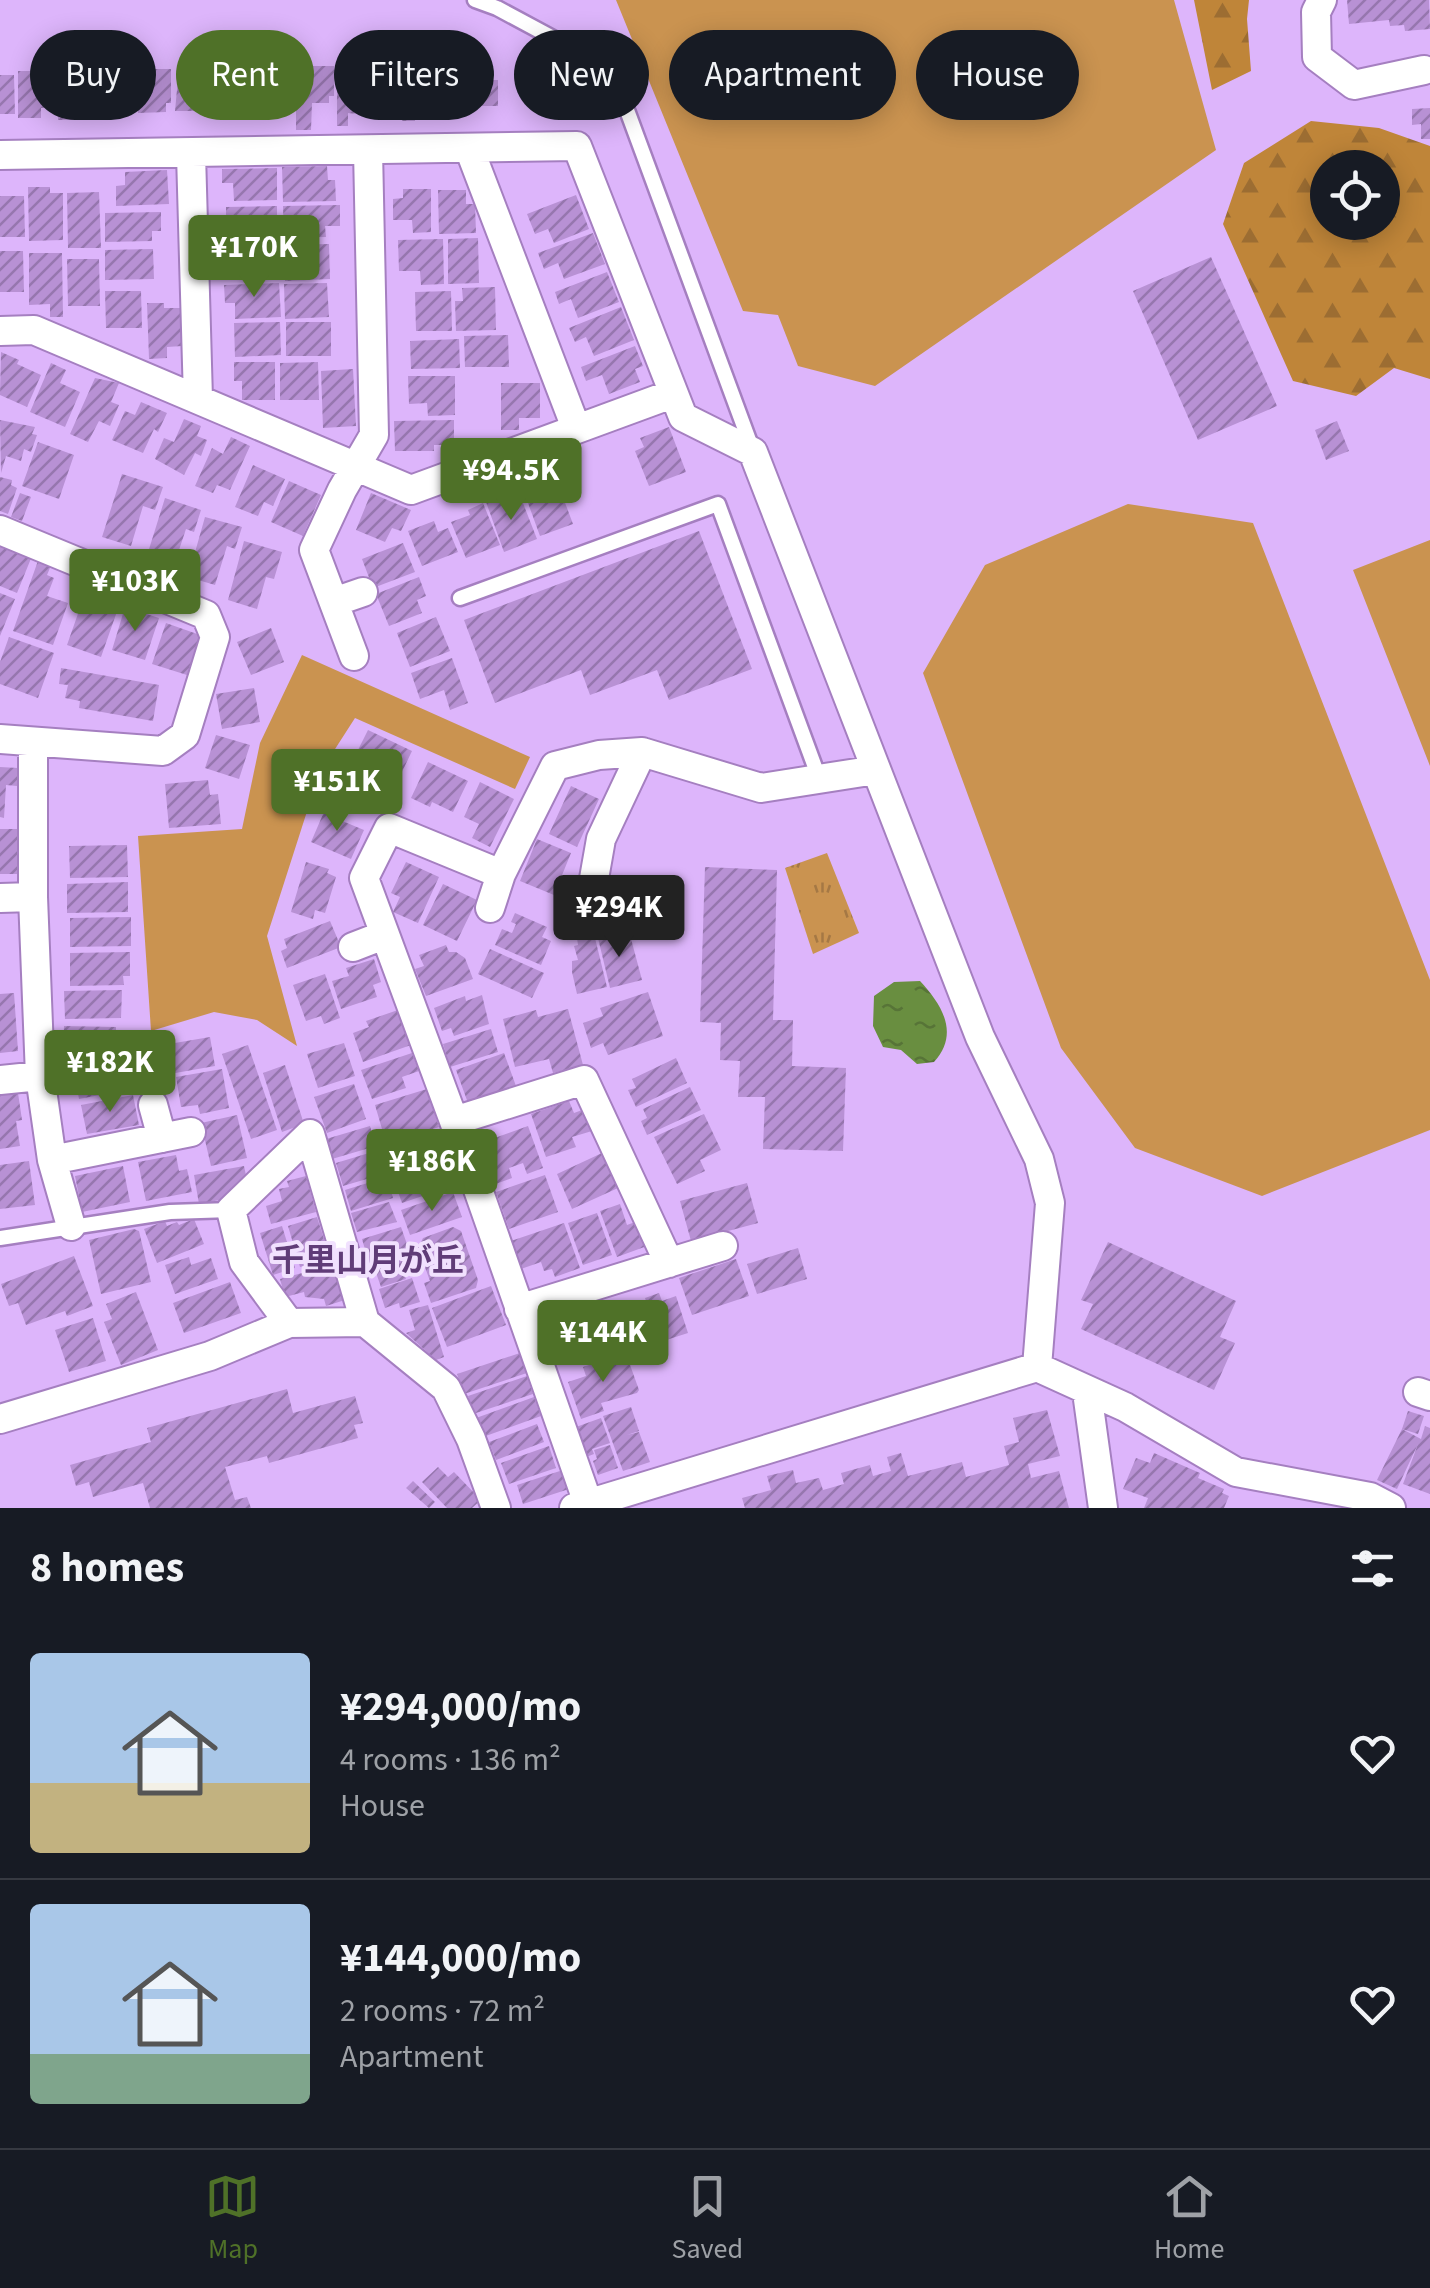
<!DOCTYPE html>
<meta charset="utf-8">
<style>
body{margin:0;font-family:"Source Sans 3","Noto Sans JP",sans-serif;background:#242831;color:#f1f3f6;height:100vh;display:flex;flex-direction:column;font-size:38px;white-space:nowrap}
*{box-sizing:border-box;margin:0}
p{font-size:32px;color:#9ea1a6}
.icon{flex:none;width:55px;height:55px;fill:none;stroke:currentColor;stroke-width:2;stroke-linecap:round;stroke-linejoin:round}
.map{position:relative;height:1508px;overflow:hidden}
.sheet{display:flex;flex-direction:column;background:#171b24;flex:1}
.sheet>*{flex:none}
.hud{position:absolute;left:30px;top:30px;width:1370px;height:90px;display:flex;gap:20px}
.buttons{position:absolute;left:1310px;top:150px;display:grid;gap:20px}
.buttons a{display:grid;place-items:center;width:90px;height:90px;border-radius:50%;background:#171b24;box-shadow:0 5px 25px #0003;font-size:50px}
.price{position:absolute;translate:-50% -85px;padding:0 22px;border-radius:10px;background:#4f7128;color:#fff;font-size:32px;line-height:65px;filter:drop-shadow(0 2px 5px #0008)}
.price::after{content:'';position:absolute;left:50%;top:60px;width:30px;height:22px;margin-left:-15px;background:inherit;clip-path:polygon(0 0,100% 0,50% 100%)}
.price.selected{background:#222;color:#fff}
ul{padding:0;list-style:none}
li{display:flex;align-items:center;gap:30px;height:250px;padding:0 30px}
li+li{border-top:2px solid #363941}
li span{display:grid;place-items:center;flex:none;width:280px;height:200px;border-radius:10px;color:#555}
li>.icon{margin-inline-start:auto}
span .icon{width:120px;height:120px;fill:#fffc;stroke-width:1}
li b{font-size:42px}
h2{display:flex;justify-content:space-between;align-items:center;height:120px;padding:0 30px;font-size:42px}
.pill{padding:0 35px;border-radius:45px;background:#171b24;box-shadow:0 5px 25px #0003;font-size:35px;line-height:90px}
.pill.selected{background:#4f7128;color:#fff}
.dock{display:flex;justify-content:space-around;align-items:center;height:140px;border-top:2px solid #363941;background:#171b24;font-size:28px;color:#9ea1a6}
.dock a{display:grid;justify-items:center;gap:5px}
.dock .selected{color:#4f7128}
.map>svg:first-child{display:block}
</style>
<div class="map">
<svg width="1430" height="1508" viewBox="0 0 1430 1508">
<defs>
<pattern id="forest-firs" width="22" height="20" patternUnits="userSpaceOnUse" patternTransform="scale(2.5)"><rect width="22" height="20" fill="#bf8539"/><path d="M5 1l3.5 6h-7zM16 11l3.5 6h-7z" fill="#9c6d32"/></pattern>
<pattern id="park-tufts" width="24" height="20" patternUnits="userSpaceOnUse" patternTransform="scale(2.5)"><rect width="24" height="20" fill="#ca9350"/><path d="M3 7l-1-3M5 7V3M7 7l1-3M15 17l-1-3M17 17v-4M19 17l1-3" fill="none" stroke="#a57844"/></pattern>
<pattern id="water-ripples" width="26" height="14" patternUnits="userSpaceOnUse" patternTransform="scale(2.5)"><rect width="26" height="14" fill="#698e40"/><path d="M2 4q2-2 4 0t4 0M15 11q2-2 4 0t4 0" fill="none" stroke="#577437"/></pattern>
<pattern id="building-hatch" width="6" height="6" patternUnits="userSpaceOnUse" patternTransform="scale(2.5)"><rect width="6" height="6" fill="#b891d4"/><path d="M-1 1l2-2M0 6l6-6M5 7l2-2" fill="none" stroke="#9676ae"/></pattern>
</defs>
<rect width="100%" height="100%" fill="#ddb5fb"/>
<path fill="#ca9350" d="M616,0H1174L1216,150L875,386L798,366L778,315L743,311Z
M1128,504L1253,523L1430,980V1130L1262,1196L1135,1148L1061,1048L923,673L985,565Z
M1430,540V766L1353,570Z
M302,655L530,757L515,789L355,718L319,774L267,936L297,1046L257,1020L214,1012L151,1031L138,836L242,829L260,743Z"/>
<path fill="url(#forest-firs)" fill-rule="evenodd" d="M1194,0H1249L1247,19L1251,71L1212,90Z
M1311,121L1379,128L1430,146V379L1394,368L1356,396L1293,381L1223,224L1244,163ZM1328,168H1382V222H1328Z"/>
<path fill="url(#park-tufts)" d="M827,853L859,933L813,954L785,868Z"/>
<path fill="url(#water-ripples)" d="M920,981C942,1005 960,1033 934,1062L917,1064L901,1050L883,1047L873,1026L874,996L894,982Z"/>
<path fill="url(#building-hatch)" d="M1347,0H1429L1430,29L1405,31L1404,25L1390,26L1389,20L1349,24Z
M422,64H455L456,107H419Z
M469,64H488L489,80H498V106H460V73H469Z
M341,65H373V99H357V114L348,113V126H337V79H341Z
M221,66H252V110L215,108L216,81H221Z
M296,66H334V96H329V103H312L311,130H296Z
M377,66H416L415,121H402L400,105H378Z
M179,68H206L207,77H212V111H175Z
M97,69H132V112H114L113,117H97Z
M138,69H171V103H166V112L138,113Z
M264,69H290V109H254V74H263Z
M58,70H92L93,113H79V120H58Z
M18,71H49V86H54V107L41,108V118H18Z
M0,75H14L15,114H0Z
M1430,108V139H1421V124L1412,125V109Z
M327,166L328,180H335L336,201L283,202L282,167Z
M277,168V200L234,201L233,183H222V169Z
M167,170L169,204L116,206V186L125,185V172Z
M28,187H50V193H63V240L29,241Z
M403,189H431V232L413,233L412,220H393V199L403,198Z
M438,190H466V204H475L476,233L439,234Z
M99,192L101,248H68L67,193Z
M576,195L589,229L554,243L548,229L535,234L527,214Z
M0,196H24L25,237H0Z
M340,205V226H325L326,237L284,238L283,206Z
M277,206V237L234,238V228H226V207Z
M161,212V231H152V241L105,242V213Z
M593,233L605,264L564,279L558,263L544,269L538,253Z
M478,238L479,283L448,284V239Z
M443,239L444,284L421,285L420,271H399L398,240Z
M329,244L330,279L285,281L284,245Z
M277,245L278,278L230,279L229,246Z
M153,249L154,279L105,280V250Z
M0,251H23L24,292H0Z
M29,253H62L63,317H50V304L29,305Z
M1211,257L1277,406L1198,440L1133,291Z
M67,259H99L100,306H68Z
M607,272L619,302L578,318L571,299L559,304L555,292Z
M279,283L281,317L235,319V303H225L224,285Z
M327,283L329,317L285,319L284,284Z
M495,287L496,330L456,331L455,301H463L462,288Z
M105,291H141L142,328H106Z
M451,291L452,331H416L415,292Z
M147,303H164V308H181L182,346L167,347V358L149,359Z
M621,307L634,340L594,356L586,337L575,342L569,328Z
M280,322L281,355L235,357L234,323Z
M286,322H331V356H286Z
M508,335L509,367H465L464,336Z
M459,339L460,368L411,369L410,341Z
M635,346L643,366L635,369L640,382L609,394L602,375L586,381L581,367Z
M1,352L19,360L17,364L41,375L27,407L0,395Z
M234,362H275V400H242V381H234Z
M318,362L319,400H280V363Z
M51,363L66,370L60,383L80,392L65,427L30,412Z
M353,369L356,426L323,428L321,371Z
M408,376H455V415L428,416L427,403L409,404Z
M95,378L119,383L111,402L119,405L110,426L99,421L88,442L70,434Z
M501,383H540V418H519V430H501Z
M141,402L167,413L158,432L154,429L143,453L112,440L125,411L135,415Z
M184,419L201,426L197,436L207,440L201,456L195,453L184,475L155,459L164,438L174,442Z
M0,420L35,427L32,434L37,435L31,452L24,449L21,461L6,456L1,473Z
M454,420V445H434V451H395L394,421Z
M1337,421L1349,451L1326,460L1315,430Z
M669,427L686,472L649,486L635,451L644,447L640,438Z
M231,437L250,446L230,490L217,485L213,493L195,486L212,448L223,454Z
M38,442L74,455L59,499L22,486Z
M253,465L285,479L273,506L264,502L258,516L235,507Z
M544,472L550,487L558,484L573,524L540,536L520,481Z
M122,474L163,487L155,510L143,506L131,546L102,537Z
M0,477L12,480L11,485L17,488L8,514L0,511Z
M289,481L321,495L303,536L271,522Z
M20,493L31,497L22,521L11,517Z
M371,493L411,510L401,531L392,528L385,542L356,530Z
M506,495L509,503L521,498L537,539L504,552L486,502Z
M165,498L201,510L194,532L186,529L172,571L145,562Z
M483,503L500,545L466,558L451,522L470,515L468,510Z
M205,517L242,527L235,549L227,546L215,585L188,577Z
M434,521L438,532L448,528L458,552L422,566L408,531Z
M699,531L752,669L669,700L657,670L590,695L581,670L495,703L464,620Z
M244,541L282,552L274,579L266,577L257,609L228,600Z
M403,543L415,572L373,588L362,559Z
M0,544L32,556L17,593L0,586Z
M39,558L52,563L47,575L54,578L47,596L68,603L53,645L13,631Z
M419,577L426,596L417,600L422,613L389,626L376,594Z
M87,588L121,600L101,657L67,645Z
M0,593L15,599L0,636Z
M125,607L159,618L145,660L112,650Z
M436,617L450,651L410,667L397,633Z
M166,623L200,635L187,675L152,664Z
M271,628L284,662L251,675L237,642Z
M9,637L54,653L38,698L0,684V662Z
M452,658L468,703L450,710L444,690L420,699L411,673Z
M61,668L159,685L153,721L79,708L80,701L65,698L68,685L59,684Z
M254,688L260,722L222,729L216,694Z
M368,730L412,751L400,776L356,754Z
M216,735L250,745L239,779L205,768Z
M428,762L468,781L453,812L432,802L430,807L411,798Z
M353,763L390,781L376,809L332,788L343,765L350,768Z
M0,767L18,768L17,786L6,785L4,818L0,817Z
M208,780L210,795L218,794L221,824L169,828L165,784Z
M480,782L514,799L490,847L472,838L479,824L464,817Z
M571,786L599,799L577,847L549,834Z
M327,805L339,811L335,818L364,830L351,859L311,842Z
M0,829H19L18,874H0Z
M537,839L571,853L554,895L520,881Z
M127,845L128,877L70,878L69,846Z
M306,862L329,869L327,873L336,877L325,913L315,910L313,919L291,912Z
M406,862L439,877L418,923L393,912L400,897L391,893Z
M705,867L777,870L773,1020H793L792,1066L846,1068L843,1151L763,1149L765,1097H738L740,1061L720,1060L721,1023L700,1022Z
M128,882V912L67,913V884Z
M443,884L477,900L457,941L423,925Z
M515,913L547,927L542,937L551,941L541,965L495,945L502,929L512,933L516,924L511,922Z
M131,917V946L70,947V918Z
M330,921L341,947L287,968L281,951L287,948L284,939Z
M610,930L612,939L630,935L642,980L610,988L597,934Z
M594,934L607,987L577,994L572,972V961L578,960L574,946L578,945L577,938Z
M446,945L449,952H456L465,958L473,979L426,996L415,969L424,966L419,955Z
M490,949L544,973L532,998L478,974Z
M130,952V976H123L124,985L70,986V953Z
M374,959L381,982L373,985L377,997L341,1009L332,981L349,976L346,968Z
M325,974L340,1018L324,1024L321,1016L306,1021L293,985Z
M122,990L121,1018L65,1019L64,991Z
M648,992L663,1036L608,1055L603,1043L591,1048L583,1023L603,1016L600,1008Z
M14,993L18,1051L0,1053V994Z
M482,995L489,1024L454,1036L451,1028L442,1031L434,1008L465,996L466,1001Z
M568,1009L583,1065L553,1073L549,1059L515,1067L503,1019L536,1010L538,1017Z
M398,1010L411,1045L363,1062L353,1033L369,1027L366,1021Z
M64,1026L116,1027V1052L63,1051Z
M491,1029L498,1052L450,1067L443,1044Z
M210,1037L215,1066L147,1078L143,1054L170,1050L169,1044Z
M344,1043L355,1076L318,1088L307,1054Z
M248,1045L277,1130L251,1139L222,1054Z
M412,1053L419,1071L402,1077L406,1088L372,1099L361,1070Z
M504,1053L516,1086L468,1103L456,1070Z
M122,1058L126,1078L112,1080L115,1092L79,1099L73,1067Z
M676,1058L687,1083L636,1107L628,1090L636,1088L632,1079Z
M285,1065L304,1124L282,1132L263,1073Z
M222,1069L229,1108L200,1114L198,1105L181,1107L176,1077Z
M354,1084L366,1119L327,1133L314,1097Z
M690,1087L701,1110L647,1135L641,1121L647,1118L643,1109Z
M427,1089L439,1127L417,1134L420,1144L389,1153L375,1105Z
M18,1093L22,1120L16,1121L20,1146L0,1149V1095Z
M133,1095L139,1125L87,1134L81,1105Z
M569,1101L574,1113L585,1109L592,1131L572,1137L576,1147L546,1157L531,1114Z
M704,1114L721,1150L700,1160L705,1171L677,1184L654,1137Z
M237,1115L247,1158L211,1166L201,1123Z
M370,1126L376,1146L332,1159L326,1139Z
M528,1126L543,1168L527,1174L523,1163L509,1168L512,1178L493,1185L478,1144Z
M379,1150L387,1173L343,1186L336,1163Z
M602,1153L618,1188L572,1209L557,1174Z
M176,1155L179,1171L187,1169L192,1192L146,1201L138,1162Z
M442,1158L452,1186L402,1203L392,1175Z
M29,1161L35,1205L0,1209V1165Z
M123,1166L130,1202L82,1212L75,1176Z
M244,1166L247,1180L243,1186L233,1188L235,1197L199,1204L194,1175Z
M545,1175L558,1212L509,1229L496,1192Z
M306,1176L316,1212L271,1224L266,1206L282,1201L279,1189L289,1187L287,1181Z
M387,1177L393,1198L351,1211L345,1190Z
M747,1183L758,1223L691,1241L680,1201Z
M453,1192L462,1217L410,1235L401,1210Z
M389,1202L397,1222L357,1232L351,1213Z
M620,1204L627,1225L638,1221L647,1246L617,1257L600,1211Z
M597,1213L612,1255L583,1265L568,1223Z
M317,1217L330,1258L300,1267L288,1226Z
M194,1219L204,1244L157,1263L144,1229L165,1221L167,1226L177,1222L179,1225Z
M564,1223L580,1268L555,1277L552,1269L544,1271L541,1262L518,1270L508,1242Z
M282,1226L295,1268L273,1275L260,1233Z
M401,1227L409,1250L369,1263L362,1239Z
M453,1227L461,1231L478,1280L476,1288L431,1303L424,1283L430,1281L418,1248L423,1238Z
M134,1229L139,1231L151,1282L101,1294L89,1240Z
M1108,1242L1236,1301L1220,1337L1235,1343L1214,1390L1081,1329L1093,1304L1081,1300Z
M798,1248L807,1279L757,1294L747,1264Z
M408,1253L414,1271L404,1274L406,1279L381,1287L373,1264Z
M74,1256L93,1306L67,1316L65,1311L26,1325L18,1303L9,1306L1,1284Z
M189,1257L191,1265L211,1258L218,1279L175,1294L165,1265Z
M736,1259L749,1296L692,1315L679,1278Z
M335,1264L345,1300L326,1306L324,1299L305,1297L304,1292L285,1297L280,1279Z
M412,1278L420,1302L400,1308L399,1303L385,1308L379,1289Z
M230,1282L241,1313L184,1333L173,1303Z
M491,1286L506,1325L447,1347L432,1308Z
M136,1292L158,1350L121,1365L104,1322L112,1319L106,1304Z
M659,1293L662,1301L676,1296L688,1333L660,1342L645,1298Z
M592,1297L599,1319L610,1315L621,1347L593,1357L574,1303Z
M629,1302L633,1312L644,1308L657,1344L629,1353L613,1308Z
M428,1305L444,1357L436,1360L406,1333L415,1330L409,1310Z
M573,1313L585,1353L555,1363L542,1323Z
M93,1318L106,1361L69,1372L55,1330Z
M520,1353L527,1373L464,1394L457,1374Z
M620,1355L623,1363L629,1362L639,1390L637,1393L601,1403L604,1411L581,1419L568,1382L586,1376L583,1367Z
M527,1376L533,1394L473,1414L468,1396Z
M287,1389L293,1413L355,1396L363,1423L354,1425L358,1438L269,1463L267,1456L225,1467L235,1500L247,1497L251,1508H150L143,1483L93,1497L89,1482L76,1486L70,1465L151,1442L147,1428Z
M534,1397L541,1416L483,1437L476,1418Z
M631,1407L639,1431L627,1435L639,1432L650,1462L623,1471L603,1416Z
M1047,1410L1060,1456L1028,1464L1031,1478L1059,1471L1069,1508H745L742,1498L771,1490L767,1476L793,1470L796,1483L819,1478L823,1490L844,1484L841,1473L870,1465L873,1476L891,1471L887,1457L901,1453L908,1476L962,1462L966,1477L1009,1465L1004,1446L1019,1442L1013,1418Z
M1408,1411L1424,1416L1418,1434L1402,1429Z
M601,1418L610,1443L592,1449L594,1454L586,1457L576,1427Z
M537,1424L544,1442L496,1460L489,1442Z
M1425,1426L1430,1428V1494L1403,1484L1418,1444L1397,1489L1377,1480L1402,1429L1421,1439Z
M610,1445L618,1468L598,1475L593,1461L597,1459L594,1450Z
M549,1446L556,1468L509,1484L501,1463Z
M1154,1453L1200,1473L1198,1478L1224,1489L1222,1493L1229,1496L1224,1508H1144L1148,1498L1123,1489L1136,1458L1150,1463Z
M438,1467L448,1477L454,1472L481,1500L472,1508H447L422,1482Z
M563,1470L569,1489L523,1504L517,1485Z
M413,1481L435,1502L429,1508L406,1488Z"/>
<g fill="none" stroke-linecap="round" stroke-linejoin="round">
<defs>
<path id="lane" d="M475,0L497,8L566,45L624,102L753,451
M460,598L718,504L819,778
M0,1238L170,1212L231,1210"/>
<path id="street" d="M1322,0L1316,12L1317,57L1354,85L1424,70
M469,148L576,428
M191,154L198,399
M0,155L577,146L683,417L753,452L980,1037L1039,1159L1050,1203L1037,1367
M0,331L34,330L411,490L672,394
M0,530L206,615L215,637L185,735L163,751L0,739
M334,602L363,592
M354,656L314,550L342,490L374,435L368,150
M33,742V897L40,1076L52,1160L71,1226
M592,890L601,839L642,752L761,788L876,770
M0,898L33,897
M490,908L501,874
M353,947L384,935
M0,1080L40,1076
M153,1105L162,1138
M454,1121L584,1080L669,1263
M52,1160L191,1132
M519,1309L723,1246
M289,1323L244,1262L231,1210L310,1134L365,1322
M1087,1392L1103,1508
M1418,1392L1430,1396
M0,1419L210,1356L289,1323L365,1322L446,1388L471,1439L496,1508
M588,1503L454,1121L364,878L389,828L501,874L555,766L599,755L642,752
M574,1508L1037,1367L1125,1407L1236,1472L1370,1497L1391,1508"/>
</defs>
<use href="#lane" stroke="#a57fc0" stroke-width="19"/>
<use href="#street" stroke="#a57fc0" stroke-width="32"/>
<use href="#lane" stroke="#fff" stroke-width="14"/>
<use href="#street" stroke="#fff" stroke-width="28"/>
</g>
<g text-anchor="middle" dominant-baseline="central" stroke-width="8" stroke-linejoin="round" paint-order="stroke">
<g font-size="32" font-weight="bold" fill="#603c78" stroke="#f1e1fe">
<text x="368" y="1261">千里山月が丘</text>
</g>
</g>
</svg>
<div class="buttons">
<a><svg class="icon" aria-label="locate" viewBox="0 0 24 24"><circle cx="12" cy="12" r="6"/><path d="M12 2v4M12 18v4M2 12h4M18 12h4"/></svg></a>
</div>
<b class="price" style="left:254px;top:300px">¥170K</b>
<b class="price" style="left:511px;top:523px">¥94.5K</b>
<b class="price" style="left:135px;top:634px">¥103K</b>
<b class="price" style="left:337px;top:834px">¥151K</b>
<b class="price selected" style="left:619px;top:960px">¥294K</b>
<b class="price" style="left:110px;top:1115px">¥182K</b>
<b class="price" style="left:432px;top:1214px">¥186K</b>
<b class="price" style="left:603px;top:1385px">¥144K</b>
<div class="hud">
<a class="pill">Buy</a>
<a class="pill selected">Rent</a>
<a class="pill">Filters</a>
<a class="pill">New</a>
<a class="pill">Apartment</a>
<a class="pill">House</a>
</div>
</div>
<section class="sheet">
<h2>8 homes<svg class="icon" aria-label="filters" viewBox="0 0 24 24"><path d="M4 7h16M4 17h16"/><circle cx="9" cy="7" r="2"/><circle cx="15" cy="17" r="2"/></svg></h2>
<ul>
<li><span style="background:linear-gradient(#a9c7e8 65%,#c2b280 0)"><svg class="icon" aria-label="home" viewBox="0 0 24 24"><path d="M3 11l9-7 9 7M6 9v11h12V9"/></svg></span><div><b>¥294,000/mo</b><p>4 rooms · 136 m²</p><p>House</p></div><svg class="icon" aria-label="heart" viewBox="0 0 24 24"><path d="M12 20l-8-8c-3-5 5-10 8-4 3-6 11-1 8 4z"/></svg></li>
<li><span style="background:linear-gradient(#a9c7e8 75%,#7fa58c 0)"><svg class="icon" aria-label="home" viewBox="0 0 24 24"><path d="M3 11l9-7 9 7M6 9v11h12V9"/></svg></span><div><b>¥144,000/mo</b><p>2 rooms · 72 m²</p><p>Apartment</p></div><svg class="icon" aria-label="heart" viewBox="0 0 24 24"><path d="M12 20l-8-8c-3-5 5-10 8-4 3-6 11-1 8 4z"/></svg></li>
</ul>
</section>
<nav class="dock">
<a class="selected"><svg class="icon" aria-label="map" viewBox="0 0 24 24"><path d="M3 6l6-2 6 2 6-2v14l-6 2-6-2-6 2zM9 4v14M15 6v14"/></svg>Map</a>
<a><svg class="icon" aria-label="saved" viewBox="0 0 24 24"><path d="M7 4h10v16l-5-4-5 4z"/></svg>Saved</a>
<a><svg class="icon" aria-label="home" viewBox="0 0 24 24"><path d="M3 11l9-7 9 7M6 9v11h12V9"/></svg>Home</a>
</nav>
